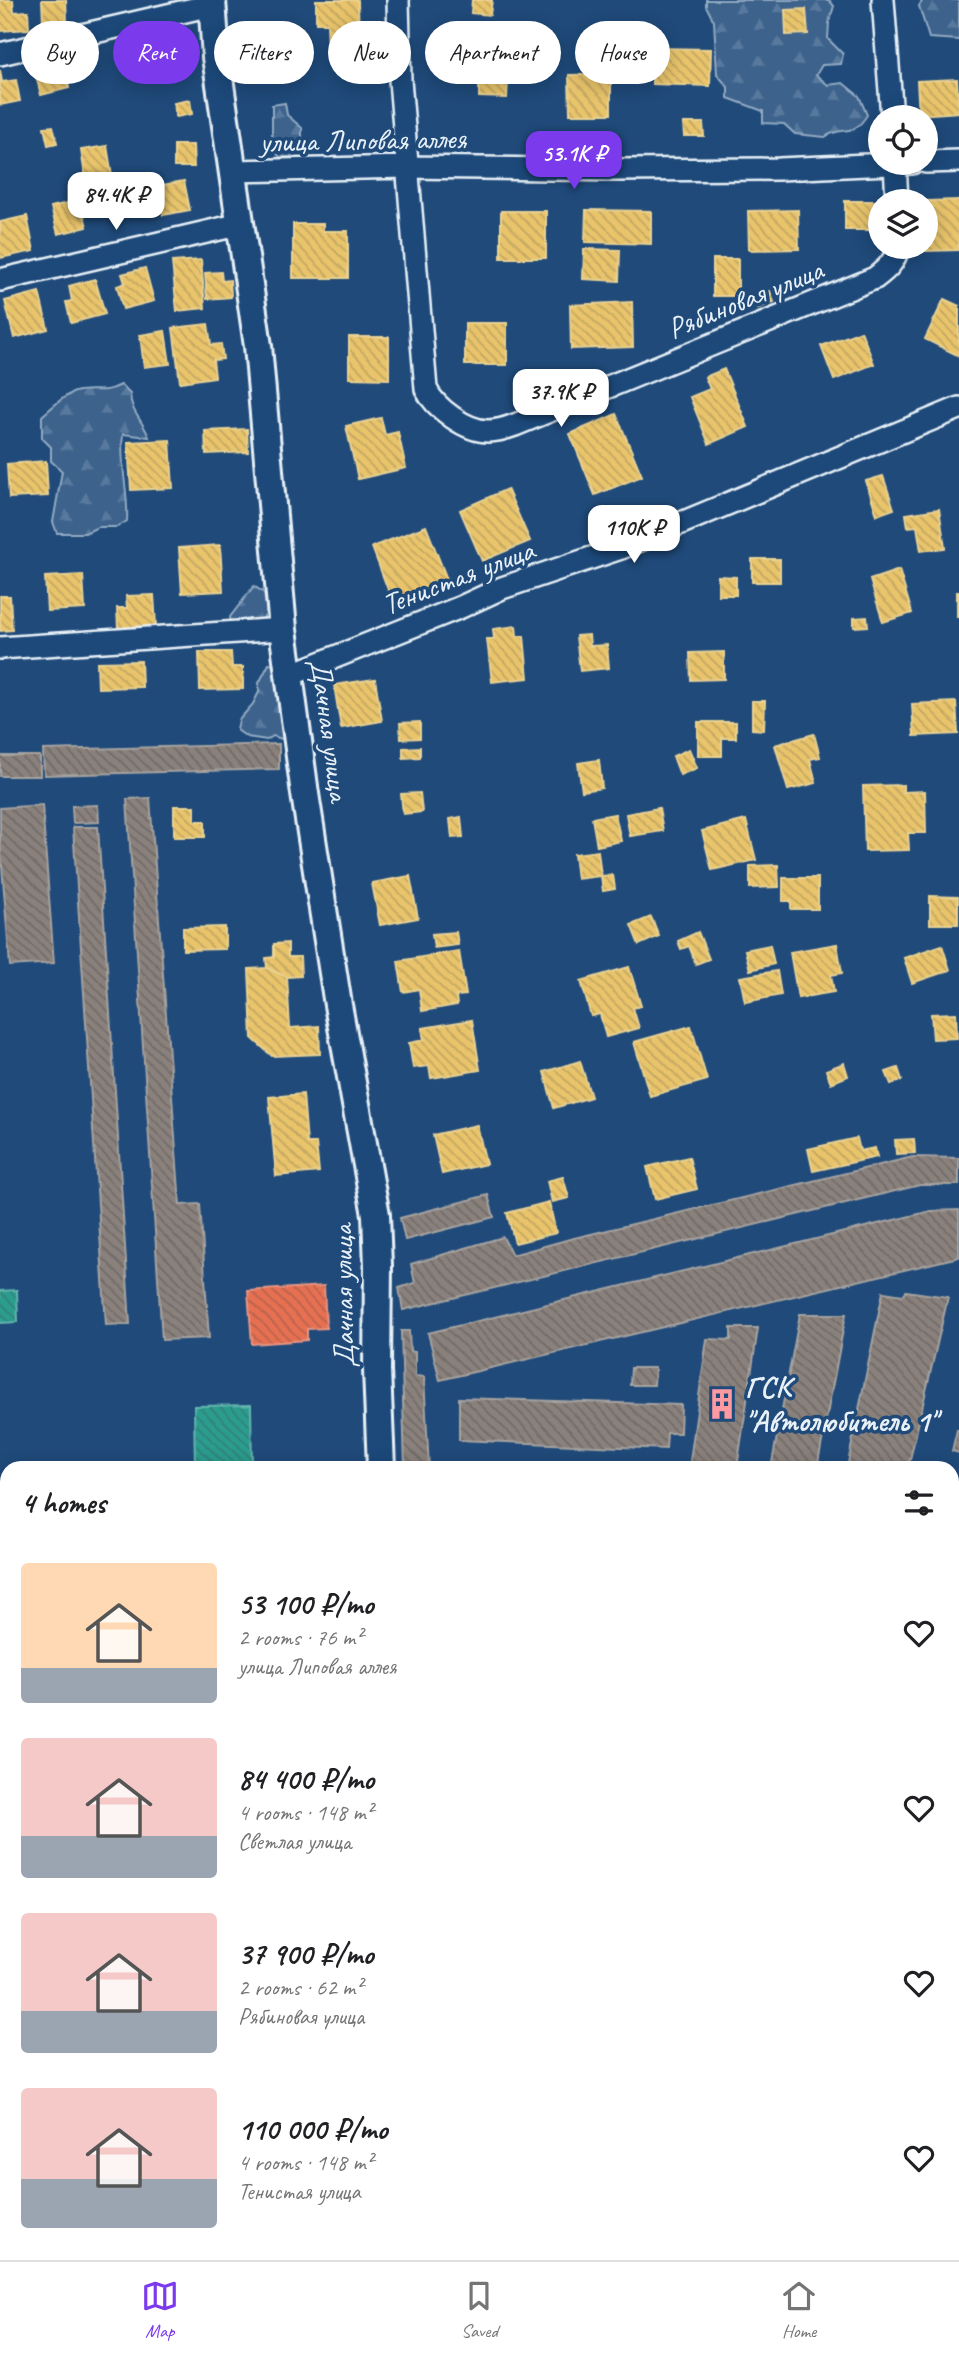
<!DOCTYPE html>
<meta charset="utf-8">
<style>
body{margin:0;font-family:Caveat,sans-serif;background:#f6f6f6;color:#202124;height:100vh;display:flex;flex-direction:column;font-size:26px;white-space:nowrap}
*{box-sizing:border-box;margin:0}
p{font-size:23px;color:#757577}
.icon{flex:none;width:38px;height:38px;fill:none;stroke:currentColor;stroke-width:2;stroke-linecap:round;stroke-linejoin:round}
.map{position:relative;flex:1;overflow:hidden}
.drawer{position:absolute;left:0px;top:1461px;width:959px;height:800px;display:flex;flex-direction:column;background:#fff;border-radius:21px 21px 0 0;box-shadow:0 4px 18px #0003}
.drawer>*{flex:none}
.guide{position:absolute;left:21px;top:21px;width:917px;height:63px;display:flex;gap:14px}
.tools{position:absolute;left:868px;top:105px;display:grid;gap:14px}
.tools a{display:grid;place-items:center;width:70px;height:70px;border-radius:50%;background:#fff;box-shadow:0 4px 18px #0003;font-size:35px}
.price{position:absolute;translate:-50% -60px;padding:0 16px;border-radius:14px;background:#fff;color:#222;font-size:23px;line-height:46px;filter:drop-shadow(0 2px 4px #0008)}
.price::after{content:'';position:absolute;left:50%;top:42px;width:21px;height:16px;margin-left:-10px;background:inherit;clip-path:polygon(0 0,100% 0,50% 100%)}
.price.current{background:#7c3aed;color:#fff}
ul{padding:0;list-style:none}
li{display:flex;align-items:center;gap:21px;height:175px;padding:0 21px}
li span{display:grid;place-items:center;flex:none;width:196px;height:140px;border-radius:7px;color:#555}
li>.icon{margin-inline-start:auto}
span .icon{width:84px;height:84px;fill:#fffc;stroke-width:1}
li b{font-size:30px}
h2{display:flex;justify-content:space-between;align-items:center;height:84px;padding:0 21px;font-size:30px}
.pill{padding:0 24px;border-radius:32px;background:#fff;box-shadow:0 4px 18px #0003;font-size:24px;line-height:63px}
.pill.current{background:#7c3aed;color:#fff}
.dock{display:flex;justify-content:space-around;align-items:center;height:98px;border-top:2px solid #e0e0e0;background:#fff;font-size:19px;color:#757577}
.dock a{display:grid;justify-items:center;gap:4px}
.dock .current{color:#7c3aed}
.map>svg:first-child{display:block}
</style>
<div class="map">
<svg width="959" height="2260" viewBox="0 0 959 2260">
<defs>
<pattern id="forest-firs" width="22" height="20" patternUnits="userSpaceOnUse" patternTransform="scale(1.75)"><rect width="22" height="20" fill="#3c628c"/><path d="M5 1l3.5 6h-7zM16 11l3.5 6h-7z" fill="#58799d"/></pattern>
<pattern id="homes-back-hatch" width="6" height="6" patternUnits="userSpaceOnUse" patternTransform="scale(1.75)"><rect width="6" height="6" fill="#e9c46a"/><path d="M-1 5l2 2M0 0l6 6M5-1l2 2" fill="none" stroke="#c0a562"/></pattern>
<pattern id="shops-back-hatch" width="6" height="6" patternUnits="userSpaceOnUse" patternTransform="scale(1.75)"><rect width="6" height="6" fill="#e76f51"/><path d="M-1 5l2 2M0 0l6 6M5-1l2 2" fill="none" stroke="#b7634f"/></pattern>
<pattern id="schools-back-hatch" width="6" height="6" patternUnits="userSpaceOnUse" patternTransform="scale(1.75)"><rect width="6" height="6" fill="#2a9d8f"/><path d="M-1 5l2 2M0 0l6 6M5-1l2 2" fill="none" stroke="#347f77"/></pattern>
<pattern id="industry-back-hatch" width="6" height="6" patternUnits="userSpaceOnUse" patternTransform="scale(1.75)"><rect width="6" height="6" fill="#8a817c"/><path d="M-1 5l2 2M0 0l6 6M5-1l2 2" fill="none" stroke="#6f6a68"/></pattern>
</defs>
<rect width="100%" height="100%" fill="#1f4a7a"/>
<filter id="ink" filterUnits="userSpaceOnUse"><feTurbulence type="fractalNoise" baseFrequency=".0143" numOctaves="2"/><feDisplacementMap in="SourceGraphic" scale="14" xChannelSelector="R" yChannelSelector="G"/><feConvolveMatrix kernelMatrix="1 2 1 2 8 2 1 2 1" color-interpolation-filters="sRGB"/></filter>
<g filter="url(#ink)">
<path fill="url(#forest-firs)" stroke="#92aac2" stroke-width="2" d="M706,0H829L834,6L829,22L828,39L843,54L841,64L822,65L816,75L828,85L843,83L859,96L867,115C851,140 844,124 825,137L795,134L784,124L763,123V111L728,98V87L717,74L714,21L706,6Z
M923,0H959V40L929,38L919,6Z
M285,103L287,115L302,128V148L290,157H280L272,149V105Z
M121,385L130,394C131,413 142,419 149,437L123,434C119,463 129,492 127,521L117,527H98L85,533H57L53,522L62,471L51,461V447L42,438V416C52,408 62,396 75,392C92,387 102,395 121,385Z
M254,586L264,593L267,614L260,621L231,623L230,617Z
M269,664L279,666L295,777L289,778L285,740L273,736L267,740L247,737L237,730L239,720L253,704L259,692V683Z
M952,1783L959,1785V1852L952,1850Z
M0,1924H7V1962L0,1959Z
M7,2014V2064L0,2063V2017Z
M956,2118L959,2122V2186L952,2184V2119Z
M7,2242V2254H186V2260H0V2252Z
M328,2254H730L728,2260H326Z"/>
<path fill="#3c628c" stroke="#92aac2" stroke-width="2" d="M952,2224L959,2226V2260H762L775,2254H952Z"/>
<path fill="url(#homes-back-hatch)" stroke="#e9d295" stroke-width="2" d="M0,0H13L14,12L28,11L29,29L0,31Z
M42,0H66L67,21L43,22Z
M316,0H358L359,48H328L327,23H316Z
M472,0H492L490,15L471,13Z
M806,9L808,34L786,35L785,10Z
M167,23L177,61L142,70L132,32Z
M653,48L711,49L710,86L652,84Z
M470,52L522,54L521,80H508L507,98L479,97V79L470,78Z
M64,65L69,88L41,95L35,72Z
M0,70L2,82L16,80L20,101L0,105Z
M611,74V114H570L569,75Z
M957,79L959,112L919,115L917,81Z
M190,100L192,114L176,117L174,103Z
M683,123H703L704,136H684Z
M53,126L57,143L48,145L44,127Z
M174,145H193L194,167H174Z
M107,146L112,176L86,181L81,150Z
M184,181L190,210L163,215L157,186Z
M80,200L87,227L58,234L51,207Z
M959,200V250L926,251V201Z
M845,201H876L875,230H845Z
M586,210L651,211V244L585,242Z
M798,210L799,249L749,250L748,211Z
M501,211H546V258H501Z
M27,216L34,251L0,258V222Z
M293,224H323V231H348V278H293Z
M584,249L620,250L619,281L583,279Z
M713,259H738V296H713Z
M201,260L205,308L177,311L172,262Z
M145,268L154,301L123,309L117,286L125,283L122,274Z
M221,272L222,281L230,280L231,297L207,299L205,273Z
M95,279L105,314L71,323L66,302L72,301L69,286Z
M770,291L774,302L758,308L754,297Z
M39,292L48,329L14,338L5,301Z
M944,299L959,306V356L925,339Z
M632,302L633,347L571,349L570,305Z
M465,323H507V365H465Z
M208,324L211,345L221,344L223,359L213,360L215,377L180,382L173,328Z
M165,331L170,364L144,367L140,335Z
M861,331L874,364L834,380L821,346Z
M349,337H389V379L349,378Z
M724,369L748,427L709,444L690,397L710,389L705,377Z
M616,414L642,476L595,495L570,434Z
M381,418L385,435L398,432L406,468L358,479L346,426Z
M247,429L248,452L206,454L205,431Z
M170,440L173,488L131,490L128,442Z
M46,461L48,496L9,498L7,464Z
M883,476L894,509L877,515L866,481Z
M507,489L530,541L482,561L460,510Z
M939,509L945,548L921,551L917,526L908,527L906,514Z
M426,526L448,582L393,603L372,547Z
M220,545L223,591L182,593L179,548Z
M752,559H780V582H752Z
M899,570L912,613L883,622L870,580Z
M83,575L85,609L47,611L45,577Z
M718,576L736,577V595H718Z
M957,592H959V616H957Z
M154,595L156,626L118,628L117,608H127L126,596Z
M0,596H10L12,630L0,631Z
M867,617L868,626L854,627V618Z
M516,626L517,636H524L528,678L492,682L487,639H494L493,629Z
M589,635L590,646L607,645L609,668L580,671L576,636Z
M199,652H231L232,667H243V689L200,690Z
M724,652V679L691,680L690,653Z
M141,661L142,687L98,688L97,662Z
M375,679L382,721L341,728L334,685Z
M752,701H765L764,730L752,729Z
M956,702L958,734L914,736L912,704Z
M420,722V738L401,739L400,723Z
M698,722H736V738H722V756H698Z
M814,734L820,757L810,759L816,783L788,790L775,745Z
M420,747V757L403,758V748Z
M689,749L697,768L680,775L673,756Z
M599,760L602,788L582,791L578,763Z
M903,785V792L925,791L926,833H908L909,850L865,851L863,786Z
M420,793L422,812L403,814L401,794Z
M174,806H195V821H205V837H174Z
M659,808L663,831L630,836L626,814Z
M615,814L621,841L597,846L592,818Z
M461,817L463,837L452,838L450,819Z
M746,820L756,860L712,870L702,831Z
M598,851L601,876L577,879L574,854Z
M778,865L779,887L750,888V866Z
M613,875L615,889L603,891L601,876Z
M410,876L418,918L380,925L372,883Z
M783,878H818V909H791V901H783Z
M930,896L958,897V924H930Z
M651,917L659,936L639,945L631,925Z
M225,927V949L183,950V928Z
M456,932L458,945L434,948L432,934Z
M698,932L709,959L696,964L689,946L681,949L678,941Z
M288,943V957H300L301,976L287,977L267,968L266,958L274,957V944Z
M837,944L842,973L831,975L834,992L798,998L790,952Z
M770,945L774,964L750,970L745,950Z
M942,945L950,970L912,983L904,958Z
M459,951L466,995L456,996L457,1005L422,1011L419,989L403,992L398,961Z
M629,967L641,1006L633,1008L639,1028L606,1037L600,1014L591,1016L581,981Z
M267,968L287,977L290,1028L319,1026L320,1054L272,1056L252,1038L249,969Z
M777,971L781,995L745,1002L740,977Z
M956,1013L957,1038L933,1039L931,1014Z
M472,1020L480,1070L431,1078L429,1066L413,1068L409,1043L424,1040L422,1028Z
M691,1026L707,1080L650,1096L634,1042Z
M580,1061L591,1097L554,1108L544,1072Z
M844,1063L848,1076L831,1083L826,1070Z
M898,1068L902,1080L891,1084L886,1072Z
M303,1094L307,1143H316L319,1172L276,1176L269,1097Z
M477,1125L486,1164L442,1174L433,1135Z
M857,1138L860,1151L875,1148L877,1157L813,1171L808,1149Z
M914,1139L915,1153L896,1154L895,1140Z
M689,1157L697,1189L655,1199L647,1167Z
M563,1177L569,1198L552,1202L547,1181Z
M549,1202L556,1233L515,1243L507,1213Z"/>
<path fill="url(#shops-back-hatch)" stroke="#e79683" stroke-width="2" d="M324,1286L326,1328L307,1329V1340L252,1344L248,1291Z"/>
<path fill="url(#schools-back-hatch)" stroke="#63b6ae" stroke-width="2" d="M17,1290L18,1322L0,1323V1291Z
M251,1405L252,1468H195L194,1406Z
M0,1847H7V1904H0Z"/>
<path fill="url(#industry-back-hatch)" stroke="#a6a3a1" stroke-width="2" d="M279,744V769L44,775L43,750Z
M0,756H40V776H0Z
M150,798L180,1205L200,1204L209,1338L162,1340L127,799Z
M42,805L54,963L10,966L0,841V808Z
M98,805L99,822L73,823L72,806Z
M73,827H98L130,1324L106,1325Z
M913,1157L959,1158V1185H920L403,1310L399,1288L415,1283L411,1264L503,1237L512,1255L570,1239Z
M488,1195L494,1217L405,1240L400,1218Z
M959,1210V1257L440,1380L428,1333L931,1211Z
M906,1291L948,1297L908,1468H847L883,1292L903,1295Z
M800,1314H846L817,1468H771Z
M731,1328H758L737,1468H689L707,1339L731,1340Z
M401,1331H409L410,1351L415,1352V1376L424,1377L429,1468H405Z
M631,1368H655L654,1385H630Z
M459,1398L681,1405L680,1433H667L666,1449L459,1440Z
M957,1430H959V1453L952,1451Z
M952,1593L959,1595V1655L952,1653Z
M952,1739L959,1741V1778L952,1775Z
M0,2070H7V2116H0Z
M208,2254H277V2260H208Z"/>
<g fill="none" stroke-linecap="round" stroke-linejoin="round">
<defs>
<path id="minor" d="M398,0L400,80L426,389C435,408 466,431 488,431C497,431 507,428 515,425L875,278C887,269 895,262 898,247
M883,0L892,117
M0,54L211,5
M926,162L959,161
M895,163L897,201
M234,171L407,167L613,170L779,169L912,163
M0,280L241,224
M0,648L283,629
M290,675L461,607L502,588L621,548L959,408"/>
<path id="tertiary" d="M212,0L216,57L258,346L283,629L305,794L338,1005L376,1215L378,1266L377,1370L381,1468
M0,1993H7
M952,2204L959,2205"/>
</defs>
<use href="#minor" stroke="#e8f1f8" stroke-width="26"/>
<use href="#tertiary" stroke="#e8f1f8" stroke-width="32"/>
<use href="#minor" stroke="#1f4a7a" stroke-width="21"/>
<use href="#tertiary" stroke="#1f4a7a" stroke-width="26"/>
</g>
</g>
<defs>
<symbol id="building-bare" viewBox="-9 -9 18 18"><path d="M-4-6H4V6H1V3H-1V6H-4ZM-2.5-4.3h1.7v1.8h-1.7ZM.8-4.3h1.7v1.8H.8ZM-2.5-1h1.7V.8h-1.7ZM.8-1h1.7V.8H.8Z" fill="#ff9aa2" stroke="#1f4a7a" stroke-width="2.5" paint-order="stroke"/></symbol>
</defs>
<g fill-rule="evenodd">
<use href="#building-bare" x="700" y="1382" width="44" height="44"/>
</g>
<g text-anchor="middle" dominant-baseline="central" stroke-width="7" stroke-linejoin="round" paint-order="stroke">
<g font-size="30" fill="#e8f1f8" stroke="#1f4a7a">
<text transform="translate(363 140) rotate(-1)">улица Липовая аллея</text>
<text transform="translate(745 299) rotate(-22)">Рябиновая улица</text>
<text transform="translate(458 577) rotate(-21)">Тенистая улица</text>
<text transform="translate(330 730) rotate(82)">Дачная улица</text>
<text transform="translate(343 1296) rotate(-91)">Дачная улица</text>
</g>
<g font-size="30" font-weight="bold" fill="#e8f1f8" stroke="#1f4a7a" text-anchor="start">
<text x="745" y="1387">ГСК<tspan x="745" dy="34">"Автолюбитель 1"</tspan></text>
</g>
</g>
</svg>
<div class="tools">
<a><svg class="icon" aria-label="locate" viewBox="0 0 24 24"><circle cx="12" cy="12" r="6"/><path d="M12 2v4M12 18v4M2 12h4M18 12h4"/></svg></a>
<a><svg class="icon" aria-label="layers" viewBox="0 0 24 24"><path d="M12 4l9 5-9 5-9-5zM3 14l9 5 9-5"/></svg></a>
</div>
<b class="price current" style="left:574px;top:191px">53.1K ₽</b>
<b class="price" style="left:116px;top:232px">84.4K ₽</b>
<b class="price" style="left:561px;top:429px">37.9K ₽</b>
<b class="price" style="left:634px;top:565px">110K ₽</b>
<div class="guide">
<a class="pill">Buy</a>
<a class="pill current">Rent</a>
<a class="pill">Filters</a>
<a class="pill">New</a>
<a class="pill">Apartment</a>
<a class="pill">House</a>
</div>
<section class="drawer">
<h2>4 homes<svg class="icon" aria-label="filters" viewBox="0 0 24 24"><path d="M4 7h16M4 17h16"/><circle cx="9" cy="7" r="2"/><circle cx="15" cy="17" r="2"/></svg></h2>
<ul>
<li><span style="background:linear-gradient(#ffd9b3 75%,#9aa5b1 0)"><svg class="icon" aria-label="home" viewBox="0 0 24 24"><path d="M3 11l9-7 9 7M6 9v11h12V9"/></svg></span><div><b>53 100 ₽/mo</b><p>2 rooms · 76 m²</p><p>улица Липовая аллея</p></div><svg class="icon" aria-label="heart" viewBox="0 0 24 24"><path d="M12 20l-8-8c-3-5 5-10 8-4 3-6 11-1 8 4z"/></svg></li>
<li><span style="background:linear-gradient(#f6c9c9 70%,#9aa5b1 0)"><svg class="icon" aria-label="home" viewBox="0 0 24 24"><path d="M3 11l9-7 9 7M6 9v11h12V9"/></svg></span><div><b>84 400 ₽/mo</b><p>4 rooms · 148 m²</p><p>Светлая улица</p></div><svg class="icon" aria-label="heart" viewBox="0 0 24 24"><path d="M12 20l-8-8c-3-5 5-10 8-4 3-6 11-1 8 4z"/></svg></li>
<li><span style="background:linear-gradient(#f6c9c9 70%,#9aa5b1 0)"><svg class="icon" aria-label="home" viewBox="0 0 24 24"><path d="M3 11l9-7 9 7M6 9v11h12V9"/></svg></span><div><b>37 900 ₽/mo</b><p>2 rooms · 62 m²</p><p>Рябиновая улица</p></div><svg class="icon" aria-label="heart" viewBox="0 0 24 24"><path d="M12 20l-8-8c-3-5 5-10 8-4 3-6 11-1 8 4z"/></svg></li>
<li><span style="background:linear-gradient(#f6c9c9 65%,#9aa5b1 0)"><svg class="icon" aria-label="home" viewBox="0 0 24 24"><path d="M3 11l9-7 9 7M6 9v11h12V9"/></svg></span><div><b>110 000 ₽/mo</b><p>4 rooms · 148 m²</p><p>Тенистая улица</p></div><svg class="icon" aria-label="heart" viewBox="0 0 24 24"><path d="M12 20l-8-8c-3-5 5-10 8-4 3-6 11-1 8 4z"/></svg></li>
</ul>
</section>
</div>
<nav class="dock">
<a class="current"><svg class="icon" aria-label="map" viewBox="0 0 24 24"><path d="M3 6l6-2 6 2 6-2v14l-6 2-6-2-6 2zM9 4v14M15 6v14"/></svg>Map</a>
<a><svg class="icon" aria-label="saved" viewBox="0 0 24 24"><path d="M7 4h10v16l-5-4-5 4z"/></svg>Saved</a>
<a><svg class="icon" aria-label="home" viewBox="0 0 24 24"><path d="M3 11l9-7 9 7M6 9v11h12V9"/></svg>Home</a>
</nav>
